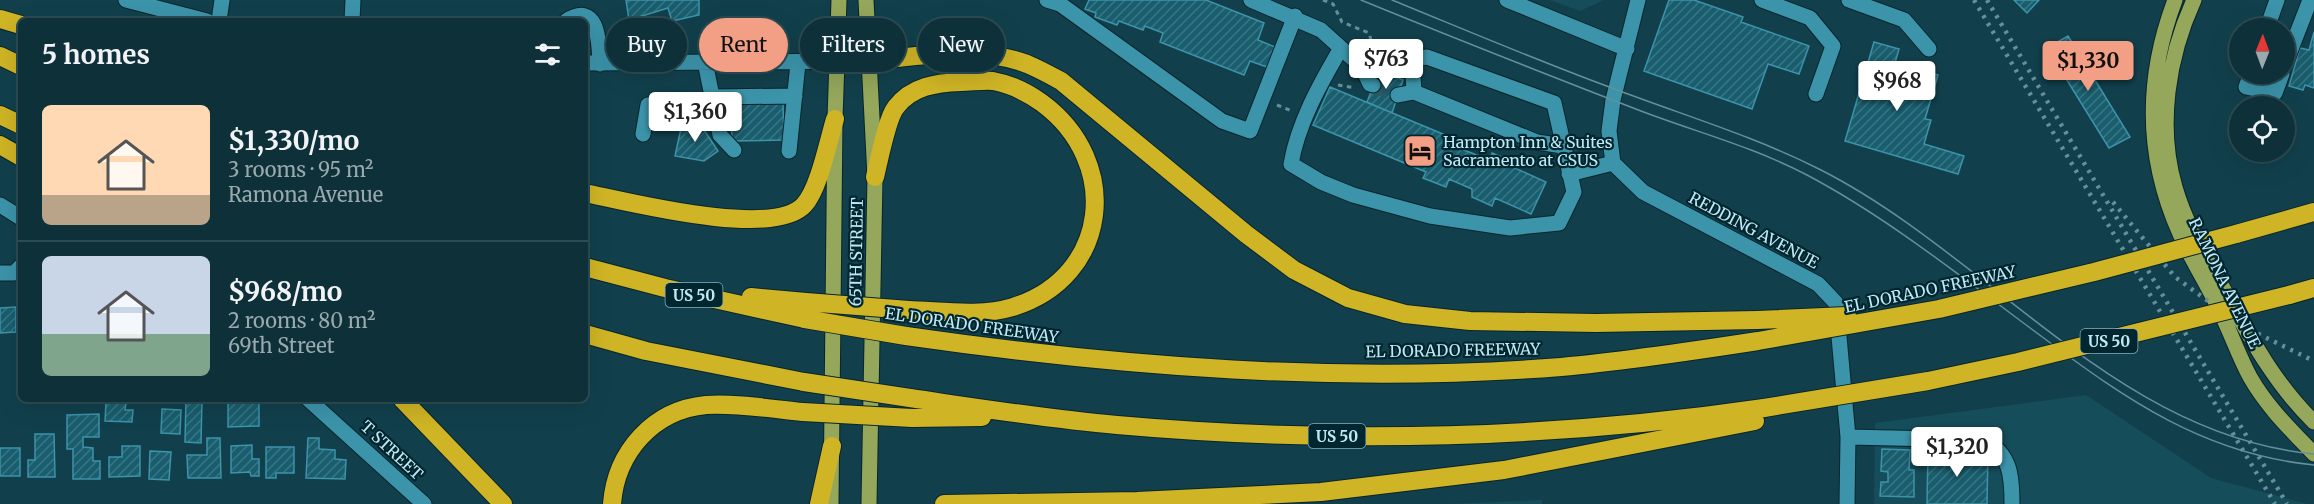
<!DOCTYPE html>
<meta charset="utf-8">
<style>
body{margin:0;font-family:Merriweather,serif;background:#163841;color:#f1f3f6;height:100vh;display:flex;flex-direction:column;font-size:22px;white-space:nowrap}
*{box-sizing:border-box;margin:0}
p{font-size:20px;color:#9aa9ae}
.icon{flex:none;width:33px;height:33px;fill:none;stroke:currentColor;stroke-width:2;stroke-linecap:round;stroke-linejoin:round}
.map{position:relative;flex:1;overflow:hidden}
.details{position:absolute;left:18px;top:18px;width:570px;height:384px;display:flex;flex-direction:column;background:#0d3039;border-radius:9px;box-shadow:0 6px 24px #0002,0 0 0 2px #2d4b53}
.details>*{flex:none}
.top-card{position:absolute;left:606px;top:18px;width:570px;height:54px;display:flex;gap:12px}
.needle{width:39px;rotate:1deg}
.tools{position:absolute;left:2229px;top:18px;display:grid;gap:12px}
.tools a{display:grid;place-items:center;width:66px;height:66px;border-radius:50%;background:#0d3039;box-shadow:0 6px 24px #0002,0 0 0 2px #2d4b53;font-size:30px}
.price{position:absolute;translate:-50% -51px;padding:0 14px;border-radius:6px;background:#fff;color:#222;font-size:20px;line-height:39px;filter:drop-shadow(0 2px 3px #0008)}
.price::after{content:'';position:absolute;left:50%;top:36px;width:18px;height:14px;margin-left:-9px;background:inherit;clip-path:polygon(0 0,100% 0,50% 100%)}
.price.on{background:#f39f85;color:#111}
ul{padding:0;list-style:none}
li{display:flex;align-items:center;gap:18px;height:150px;padding:0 24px}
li+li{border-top:2px solid #2d4b53}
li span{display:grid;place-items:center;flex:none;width:168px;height:120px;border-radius:9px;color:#555}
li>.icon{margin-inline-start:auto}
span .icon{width:72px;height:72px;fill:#fffc;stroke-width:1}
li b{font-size:26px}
h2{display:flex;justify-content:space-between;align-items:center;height:72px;padding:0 24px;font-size:26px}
.chip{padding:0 21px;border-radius:27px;background:#0d3039;box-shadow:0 6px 24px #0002,0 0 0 2px #2d4b53;font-size:21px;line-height:54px}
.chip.on{background:#f39f85;color:#111}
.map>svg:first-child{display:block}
</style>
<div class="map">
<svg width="2314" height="504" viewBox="0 0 2314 504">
<defs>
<pattern id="building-hatch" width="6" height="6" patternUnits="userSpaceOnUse" patternTransform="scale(1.5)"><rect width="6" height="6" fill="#195e6e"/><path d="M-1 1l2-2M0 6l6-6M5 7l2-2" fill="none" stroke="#397583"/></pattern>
</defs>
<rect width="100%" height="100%" fill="#11404c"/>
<path fill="#164d5a" d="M1550,0H1604L1580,11Z
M2086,395L2211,478L2307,504H1874L1875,423Z
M1542,500V504H1449Z"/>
<path fill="url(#building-hatch)" stroke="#3c93aa" stroke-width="1.5" d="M626,0H699V15L672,21L668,8L629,20Z
M1089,0H1206L1264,23L1258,40L1275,47L1267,67L1250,61L1244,75L1160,42L1163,33L1145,26L1143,30L1119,21L1117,25L1095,17L1096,13L1085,9Z
M1669,0H1694L1743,17L1741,22L1809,46L1799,74L1768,64L1752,109L1644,71Z
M2014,0H2039L2027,13Z
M2314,32V88L2305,85L2303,90L2289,86L2300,48L2309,50Z
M2068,36L2130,137L2109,148L2047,48Z
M1874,42L1899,49L1895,63L1938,75L1925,119L1931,120L1924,144L1964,156L1958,174L1845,141Z
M1387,69L1400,73L1398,78L1403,80L1392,113L1367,102L1379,71L1385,73Z
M1330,87L1462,142L1459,148L1489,160L1492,153L1512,161L1508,165L1546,182L1531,214L1495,198L1492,206L1472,197V189L1449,179L1446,187L1423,178L1426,172L1313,125Z
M783,103L784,140L732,141L731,104Z
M696,118L718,151L704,161L675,156L681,128Z
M16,307V332L0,333V308Z
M186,399H202L201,443L185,442Z
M228,399H259V426L228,427Z
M106,402L126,403L125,410H133L132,422L105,421Z
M162,409L181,410L180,434L161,433Z
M99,414V437H83V447L93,448V461H100V479H73V449H67V415Z
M35,434H54L55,477H28V460H35Z
M207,438H220L221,478H188L187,455H207Z
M308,438H319V449L335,450V459L346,460L345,479L306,478Z
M252,445V459H259V476H251L250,472L231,473V446Z
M122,446H140V476L109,477V457H122Z
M266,447H294V473H276V478H266Z
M0,448H20V476H0Z
M1882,449L1910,450L1909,470H1914V497L1880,496L1881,482H1888V472L1881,471Z
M150,451L171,452L169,480L149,479Z
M1928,451L1988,452L1987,504H1927Z"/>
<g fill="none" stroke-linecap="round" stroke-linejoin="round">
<path stroke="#2b5965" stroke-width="15" stroke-dasharray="15 8" stroke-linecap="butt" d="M1373,85L1398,95"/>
<defs>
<path id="minor" d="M126,0L207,21
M1047,0L1060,4L1222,121L1250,131L1295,16
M1251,0L1321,30L1362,67L1427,57L1554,103L1574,192L1559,223L1510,228L1430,216L1353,195L1321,182L1291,164C1298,123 1320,84 1341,48
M1507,0L1627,49
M1638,0L1613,100L1609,131L1613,163L1643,192L1818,284L1836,303L1848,437L1847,504
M1762,0L1810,18L1833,46L1816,94
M1849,0L1904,20L1929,49
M219,21L222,0
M352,21L353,0
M566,21C599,0 599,43 600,64
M2267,28L2277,0
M1412,60L1414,92L1537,142L1563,146
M705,62L720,135L734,150
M585,63L870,61
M1362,67L1370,84L1373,85
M2284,67L2310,0
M2251,74L2246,87L2275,93L2282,74
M1398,95L1414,92
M712,97L795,96
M643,134L648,105
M789,151L798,63
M1569,174L1613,163
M0,205L21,218
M0,273H14L21,266
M308,399L424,504
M1848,437L1983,440C2011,453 2012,477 2012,504"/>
<path id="major" d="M866,0L875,177L869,504
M2175,0C2145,79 2145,156 2180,234C2191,259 2206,282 2218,307C2230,330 2238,355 2250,377C2267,407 2291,430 2314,454
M2194,0C2168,57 2157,126 2175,187C2186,226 2209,263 2229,299C2253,343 2277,386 2314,422
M831,504L835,119L839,0"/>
<path id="highway" d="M0,19L21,25
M0,56L21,66
M870,61C922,56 977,45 1027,64C1039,69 1050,75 1061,81L1246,234L1294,270L1348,298L1405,314L1470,321L1596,323L1758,320
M0,115L21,125
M0,145L21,157
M875,177C879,161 887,118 896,107C912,86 936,83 961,82C971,82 983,80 993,81C1010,84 1028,93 1042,103C1122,162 1110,277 1013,307C980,317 943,311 909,310
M585,193C629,202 773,239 804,205C819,189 828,142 835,119
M2236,234L2314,212
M585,267L665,288L805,319
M2289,295L2314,288
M751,297L806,302
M585,334L646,351L804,382
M906,336C1122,367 1343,384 1561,367C1627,361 1693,351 1758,341
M910,398C979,408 1048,419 1117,425C1333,444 1551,439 1764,408
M402,399L503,504
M912,418L982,417
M612,504C616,452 653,410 706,405C737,403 772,409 803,412
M819,504L832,446
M944,504L1137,501L1321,492L1504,470L1755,421"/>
</defs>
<use href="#minor" stroke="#09252c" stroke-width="17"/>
<use href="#major" stroke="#09252c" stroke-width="17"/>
<use href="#highway" stroke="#09252c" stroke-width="20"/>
<path stroke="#638f9b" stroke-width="3" stroke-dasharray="4.5 4.5" stroke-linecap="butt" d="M1323,0L1333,4L1342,22L1369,33L1371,40L1367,46
M1338,85L1355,88
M1277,105L1292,111"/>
<use href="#minor" stroke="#3c94aa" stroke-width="15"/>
<use href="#major" stroke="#94a75a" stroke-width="15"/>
<use href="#highway" stroke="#cfb425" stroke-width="18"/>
<path stroke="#648f9b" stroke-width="1.5" d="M1361,0C1454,38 1548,75 1641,111C1696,132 1754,147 1807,175C1890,219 1965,280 2041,336C2127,400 2204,454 2314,465
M1392,0C1468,31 1543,63 1620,91C1686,116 1756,137 1819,169C1988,254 2115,435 2314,454"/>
<path stroke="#648f9b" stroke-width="4.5" stroke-dasharray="3 6" stroke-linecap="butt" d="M1974,0L2275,504
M1987,0L2287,504
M2113,202L2175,277L2244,327L2314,361"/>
<defs>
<path id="highway-bridge" d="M806,302L909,310
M805,319L906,336
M1758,320L1847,316
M1758,341L1939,309L2094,272L2236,234
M804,382L910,398
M1764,408L1928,381L2018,362L2289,295
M803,412L912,418"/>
</defs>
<use href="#highway-bridge" stroke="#09252c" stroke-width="20" stroke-linecap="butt"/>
<use href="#highway-bridge" stroke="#cfb425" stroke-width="18"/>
</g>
<defs>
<symbol id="hotel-square" viewBox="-11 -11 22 22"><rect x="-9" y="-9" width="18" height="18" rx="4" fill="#f39f85" stroke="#00262f"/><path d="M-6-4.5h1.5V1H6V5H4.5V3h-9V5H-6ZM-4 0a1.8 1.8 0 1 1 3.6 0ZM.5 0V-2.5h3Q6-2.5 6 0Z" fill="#111"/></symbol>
</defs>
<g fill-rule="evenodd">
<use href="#hotel-square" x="1401" y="132" width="38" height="38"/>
</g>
<g text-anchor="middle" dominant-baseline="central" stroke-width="4.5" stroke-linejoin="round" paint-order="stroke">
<g fill="#00262f" stroke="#87aeba" stroke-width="1.5">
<rect x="665.5" y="283" width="57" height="24" rx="4.5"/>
<rect x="2080.5" y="329" width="57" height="24" rx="4.5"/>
<rect x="1308.5" y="424" width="57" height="24" rx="4.5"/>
</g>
<g font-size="15" font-weight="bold" fill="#c1e9f5">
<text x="694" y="295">US 50</text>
<text x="2109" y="341">US 50</text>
<text x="1337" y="436">US 50</text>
</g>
<g font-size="16" fill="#c1e9f5" stroke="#00262f" text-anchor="start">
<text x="1443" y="142">Hampton Inn &amp; Suites<tspan x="1443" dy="18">Sacramento at CSUS</tspan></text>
</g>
<g font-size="16" fill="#c1e9f5" stroke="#00262f">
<text transform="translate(1754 230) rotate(28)">REDDING AVENUE</text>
<text transform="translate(856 252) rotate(-89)">65TH STREET</text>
<text transform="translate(2225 283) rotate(64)">RAMONA AVENUE</text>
<text transform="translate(1930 289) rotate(-12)">EL DORADO FREEWAY</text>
<text transform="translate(972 325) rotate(8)">EL DORADO FREEWAY</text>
<text transform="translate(1453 350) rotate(-1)">EL DORADO FREEWAY</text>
<text transform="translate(392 450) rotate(43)">T STREET</text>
</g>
</g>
</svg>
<div class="tools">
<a><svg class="needle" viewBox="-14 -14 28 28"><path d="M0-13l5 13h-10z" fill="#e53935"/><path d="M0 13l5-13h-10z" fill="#9aa9ae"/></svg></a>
<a><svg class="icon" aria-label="locate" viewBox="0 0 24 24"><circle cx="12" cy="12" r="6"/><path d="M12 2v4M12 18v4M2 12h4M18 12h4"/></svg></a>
</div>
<b class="price" style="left:1386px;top:90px">$763</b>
<b class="price on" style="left:2088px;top:92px">$1,330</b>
<b class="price" style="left:1897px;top:112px">$968</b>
<b class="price" style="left:695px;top:143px">$1,360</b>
<b class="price" style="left:1957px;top:478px">$1,320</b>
<div class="top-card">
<a class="chip">Buy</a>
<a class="chip on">Rent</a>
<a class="chip">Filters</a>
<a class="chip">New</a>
</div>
<section class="details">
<h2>5 homes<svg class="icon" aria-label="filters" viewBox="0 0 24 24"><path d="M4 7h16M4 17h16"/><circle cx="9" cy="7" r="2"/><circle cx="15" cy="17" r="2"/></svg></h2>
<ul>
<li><span style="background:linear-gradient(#ffd9b3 75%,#b9a48a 0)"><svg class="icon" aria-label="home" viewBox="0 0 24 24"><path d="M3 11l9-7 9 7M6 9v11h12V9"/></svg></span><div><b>$1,330/mo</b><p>3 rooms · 95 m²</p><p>Ramona Avenue</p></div></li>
<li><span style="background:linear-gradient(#c9d6e8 65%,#7fa58c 0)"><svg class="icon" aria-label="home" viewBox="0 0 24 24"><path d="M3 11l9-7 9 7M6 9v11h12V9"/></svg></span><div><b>$968/mo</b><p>2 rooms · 80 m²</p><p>69th Street</p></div></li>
</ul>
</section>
</div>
